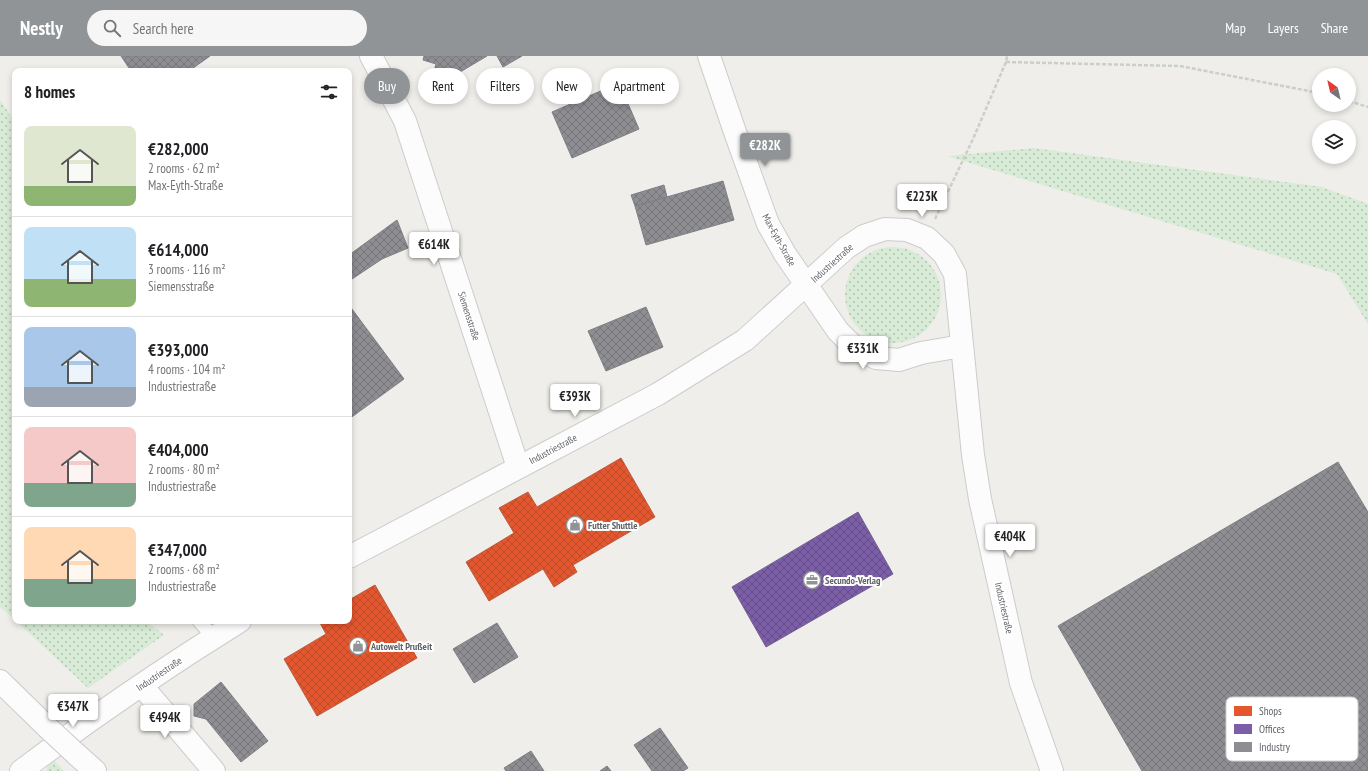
<!DOCTYPE html>
<meta charset="utf-8">
<style>
body{margin:0;font-family:"PT Sans Narrow",sans-serif;background:#f6f6f6;color:#202124;height:100vh;display:flex;flex-direction:column;font-size:15px;white-space:nowrap}
*{box-sizing:border-box;margin:0}
p{font-size:13px;color:#757577}
.icon{flex:none;width:22px;height:22px;fill:none;stroke:currentColor;stroke-width:2;stroke-linecap:round;stroke-linejoin:round}
.map{position:relative;flex:1;overflow:hidden}
.panel{position:absolute;left:12px;top:12px;width:340px;height:556px;display:flex;flex-direction:column;background:#fff;border-radius:8px;box-shadow:0 2px 6px #0003}
.panel>*{flex:none}
.banner{position:absolute;left:364px;top:12px;width:380px;height:36px;display:flex;gap:8px}
.needle{width:26px;rotate:326deg}
.buttons{position:absolute;left:1312px;top:12px;display:grid;gap:8px}
.buttons a{display:grid;place-items:center;width:44px;height:44px;border-radius:50%;background:#fff;box-shadow:0 2px 6px #0003;font-size:20px}
.price{position:absolute;translate:-50% -34px;padding:0 9px;border-radius:4px;background:#fff;color:#222;font-size:13px;line-height:26px;filter:drop-shadow(0 1px 2px #0008)}
.price::after{content:'';position:absolute;left:50%;top:24px;width:12px;height:9px;margin-left:-6px;background:inherit;clip-path:polygon(0 0,100% 0,50% 100%)}
.price.active{background:#919496;color:#fff}
ul{padding:0;list-style:none}
li{display:flex;align-items:center;gap:12px;height:100px;padding:0 12px}
li+li{border-top:1px solid #e0e0e0}
li span{display:grid;place-items:center;flex:none;width:112px;height:80px;border-radius:8px;color:#555}
li>.icon{margin-inline-start:auto}
span .icon{width:48px;height:48px;fill:#fffc;stroke-width:1}
li b{font-size:17px}
h2{display:flex;justify-content:space-between;align-items:center;height:48px;padding:0 12px;font-size:17px}
.chip{padding:0 14px;border-radius:18px;background:#fff;box-shadow:0 2px 6px #0003;font-size:14px;line-height:36px}
.chip.active{background:#919496;color:#fff}
header{display:flex;align-items:center;gap:24px;box-sizing:border-box;height:56px;padding:0 20px;background:#919496;color:#fff}
header strong{font-size:19px}
nav{display:flex;gap:22px;margin-inline-start:auto;font-size:14px}
.search{width:280px;height:36px;background:#f6f6f6;display:flex;align-items:center;gap:10px;box-sizing:border-box;padding:0 14px;border-radius:22px;color:#757577;font-size:15px}
.map>svg:first-child{display:block}
</style>
<header>
<strong>Nestly</strong>
<div class="search"><svg class="icon" aria-label="search" viewBox="0 0 24 24"><circle cx="10" cy="10" r="6"/><path d="M15 15l6 6"/></svg>Search here</div>
<nav><a>Map</a><a>Layers</a><a>Share</a></nav>
</header>
<div class="map">
<svg width="1368" height="715" viewBox="0 0 1368 715">
<defs>
<pattern id="grass-dots" width="8" height="8" patternUnits="userSpaceOnUse"><rect width="8" height="8" fill="#d8ebd6"/><path d="M2 2h.1M6 6h.1" fill="none" stroke="#b2c2b1" stroke-width="1.8" stroke-linecap="round"/></pattern>
<pattern id="shops-cross-hatch" width="8" height="8" patternUnits="userSpaceOnUse"><rect width="8" height="8" fill="#e4572e"/><path d="M0 0l8 8M0 8l8-8" fill="none" stroke="#bc4c2b"/></pattern>
<pattern id="offices-cross-hatch" width="8" height="8" patternUnits="userSpaceOnUse"><rect width="8" height="8" fill="#7b5ea7"/><path d="M0 0l8 8M0 8l8-8" fill="none" stroke="#634e85"/></pattern>
<pattern id="industry-cross-hatch" width="8" height="8" patternUnits="userSpaceOnUse"><rect width="8" height="8" fill="#8d8d92"/><path d="M0 0l8 8M0 8l8-8" fill="none" stroke="#76777b"/></pattern>
</defs>
<rect width="100%" height="100%" fill="#efeeea"/>
<path fill="url(#grass-dots)" d="M0,44L15,66V564L0,551Z
M1034,92L1322,131L1368,148V268L1337,218L947,100Z
M845 239a48 48 0 1 1 96 0a48 48 0 1 1-96 0Z
M16,565H146L164,579L88,632Z
M54,704L64,715H46L48,709Z"/>
<path fill="url(#shops-cross-hatch)" stroke="#bc5b3f" d="M621,402L655,461L573,509L577,516L554,531L543,513L489,545L466,506L514,477L499,452L528,436L537,451Z
M375,529L417,602L317,660L284,603L326,578L319,565H349V544Z"/>
<path fill="url(#offices-cross-hatch)" stroke="#736094" d="M858,456L893,518L766,591L732,531Z"/>
<path fill="url(#industry-cross-hatch)" stroke="#7f8085" d="M121,0H210L189,15H131Z
M424,0H487L445,25L442,18L434,15L436,8L423,4Z
M497,0H522L503,11Z
M619,27L639,73L572,102L552,56Z
M723,125L734,164L646,189L635,150Z
M664,129L667,141L635,150L631,139Z
M397,164L408,192L382,203L349,225V199Z
M349,249L404,323L349,363Z
M646,251L663,291L606,315L588,275Z
M1338,406L1368,456V715H1142L1058,570Z
M497,567L518,601L474,627L453,593Z
M221,626L268,685L241,706L206,663L194,660V648Z
M660,672L688,712L683,715H652L634,689Z
M531,695L544,715H506L504,712Z
M607,710L611,715H600Z"/>
<g fill="none" stroke-linecap="round" stroke-linejoin="round">
<defs>
<path id="lane" d="M199,565L214,582"/>
<path id="street" d="M371,0L405,65L518,411
M709,0L735,76L768,168L785,198L838,275L855,292L876,302L899,304L921,297L962,290
M349,501L658,338L745,284L846,192L864,180L885,173L907,174L927,182L944,198L955,218L973,399L980,443L1021,627L1052,715
M142,630L214,715
M21,715C91,662 166,611 240,565"/>
<path id="secondary" d="M0,625L47,671
M76,698L95,715"/>
</defs>
<use href="#lane" stroke="#cbcccc" stroke-width="15"/>
<use href="#street" stroke="#cbcccc" stroke-width="24"/>
<use href="#secondary" stroke="#cacacb" stroke-width="24"/>
<path stroke="#cacfcc" stroke-width="2.5" stroke-dasharray="4 2" stroke-linecap="butt" d="M1006,6L1180,10L1319,37
M1349,45L1368,51
M935,163L973,83L1006,6L1007,0"/>
<use href="#lane" stroke="#fdfcfc" stroke-width="13"/>
<use href="#street" stroke="#fdfcfc" stroke-width="22"/>
<use href="#secondary" stroke="#fdfcfc" stroke-width="22"/>
<defs>
<path id="secondary-bridge" d="M47,671L76,698"/>
</defs>
<use href="#secondary-bridge" stroke="#cacacb" stroke-width="24" stroke-linecap="butt"/>
<use href="#secondary-bridge" stroke="#fdfcfc" stroke-width="22"/>
</g>
<defs>
<symbol id="shop-ring" viewBox="-11 -11 22 22"><circle r="9.5" fill="#fff" stroke="#919496" stroke-width="1.5"/><path d="M-5-2.5h2.3a2.7 3.5 0 0 1 5.4 0H5L5.5 6h-11ZM-1.5-2.5h3a1.5 2.3 0 0 0-3 0Z" fill="#919496"/></symbol>
<symbol id="office-ring" viewBox="-11 -11 22 22"><circle r="9.5" fill="#fff" stroke="#919496" stroke-width="1.5"/><path d="M-6-3h4V-5.5h4V-3h4V5H-6ZM-1-4.5V-3h2v-1.5ZM-6 0V1H6V0Z" fill="#919496"/></symbol>
</defs>
<g fill-rule="evenodd">
<use href="#shop-ring" x="565" y="459" width="20" height="20"/>
<use href="#office-ring" x="802" y="514" width="20" height="20"/>
<use href="#shop-ring" x="348" y="580" width="20" height="20"/>
</g>
<g text-anchor="middle" dominant-baseline="central" stroke-width="4" stroke-linejoin="round" paint-order="stroke">
<g font-size="10" fill="#5f6368" stroke="#fff">
<text transform="translate(779 184) rotate(61)">Max-Eyth-Straße</text>
<text transform="translate(832 207) rotate(-42)">Industriestraße</text>
<text transform="translate(469 260) rotate(72)">Siemensstraße</text>
<text transform="translate(553 393) rotate(-28)">Industriestraße</text>
<text transform="translate(1004 552) rotate(77)">Industriestraße</text>
<text transform="translate(159 618) rotate(-34)">Industriestraße</text>
</g>
<g font-size="10" font-weight="bold" fill="#5f6368" stroke="#fff" text-anchor="start">
<text x="588" y="469">Futter Shuttle</text>
<text x="825" y="524">Secundo-Verlag</text>
<text x="371" y="590">Autowelt Prußeit</text>
</g>
</g>
<rect x="1226" y="641" width="132" height="64" rx="6" fill="#fff" stroke="#cfd0d2" stroke-width="1"/>
<rect x="1234" y="650" width="18" height="10" fill="#e4572e"/>
<rect x="1234" y="668" width="18" height="10" fill="#7b5ea7"/>
<rect x="1234" y="686" width="18" height="10" fill="#8d8d92"/>
<g font-size="11" fill="#5f6368">
<text x="1259" y="659">Shops</text>
<text x="1259" y="677">Offices</text>
<text x="1259" y="695">Industry</text>
</g>
</svg>
<div class="buttons">
<a><svg class="needle" viewBox="-14 -14 28 28"><path d="M0-13l5 13h-10z" fill="#e53935"/><path d="M0 13l5-13h-10z" fill="#757577"/></svg></a>
<a><svg class="icon" aria-label="layers" viewBox="0 0 24 24"><path d="M12 4l9 5-9 5-9-5zM3 14l9 5 9-5"/></svg></a>
</div>
<b class="price active" style="left:765px;top:111px">€282K</b>
<b class="price" style="left:922px;top:162px">€223K</b>
<b class="price" style="left:434px;top:210px">€614K</b>
<b class="price" style="left:863px;top:314px">€331K</b>
<b class="price" style="left:575px;top:362px">€393K</b>
<b class="price" style="left:1010px;top:502px">€404K</b>
<b class="price" style="left:73px;top:672px">€347K</b>
<b class="price" style="left:165px;top:683px">€494K</b>
<div class="banner">
<a class="chip active">Buy</a>
<a class="chip">Rent</a>
<a class="chip">Filters</a>
<a class="chip">New</a>
<a class="chip">Apartment</a>
</div>
<section class="panel">
<h2>8 homes<svg class="icon" aria-label="filters" viewBox="0 0 24 24"><path d="M4 7h16M4 17h16"/><circle cx="9" cy="7" r="2"/><circle cx="15" cy="17" r="2"/></svg></h2>
<ul>
<li><span style="background:linear-gradient(#dfe7d0 75%,#8fb573 0)"><svg class="icon" aria-label="home" viewBox="0 0 24 24"><path d="M3 11l9-7 9 7M6 9v11h12V9"/></svg></span><div><b>€282,000</b><p>2 rooms · 62 m²</p><p>Max-Eyth-Straße</p></div></li>
<li><span style="background:linear-gradient(#bfe0f5 65%,#8fb573 0)"><svg class="icon" aria-label="home" viewBox="0 0 24 24"><path d="M3 11l9-7 9 7M6 9v11h12V9"/></svg></span><div><b>€614,000</b><p>3 rooms · 116 m²</p><p>Siemensstraße</p></div></li>
<li><span style="background:linear-gradient(#a9c7e8 75%,#9aa5b1 0)"><svg class="icon" aria-label="home" viewBox="0 0 24 24"><path d="M3 11l9-7 9 7M6 9v11h12V9"/></svg></span><div><b>€393,000</b><p>4 rooms · 104 m²</p><p>Industriestraße</p></div></li>
<li><span style="background:linear-gradient(#f6c9c9 70%,#7fa58c 0)"><svg class="icon" aria-label="home" viewBox="0 0 24 24"><path d="M3 11l9-7 9 7M6 9v11h12V9"/></svg></span><div><b>€404,000</b><p>2 rooms · 80 m²</p><p>Industriestraße</p></div></li>
<li><span style="background:linear-gradient(#ffd9b3 65%,#7fa58c 0)"><svg class="icon" aria-label="home" viewBox="0 0 24 24"><path d="M3 11l9-7 9 7M6 9v11h12V9"/></svg></span><div><b>€347,000</b><p>2 rooms · 68 m²</p><p>Industriestraße</p></div></li>
</ul>
</section>
</div>
